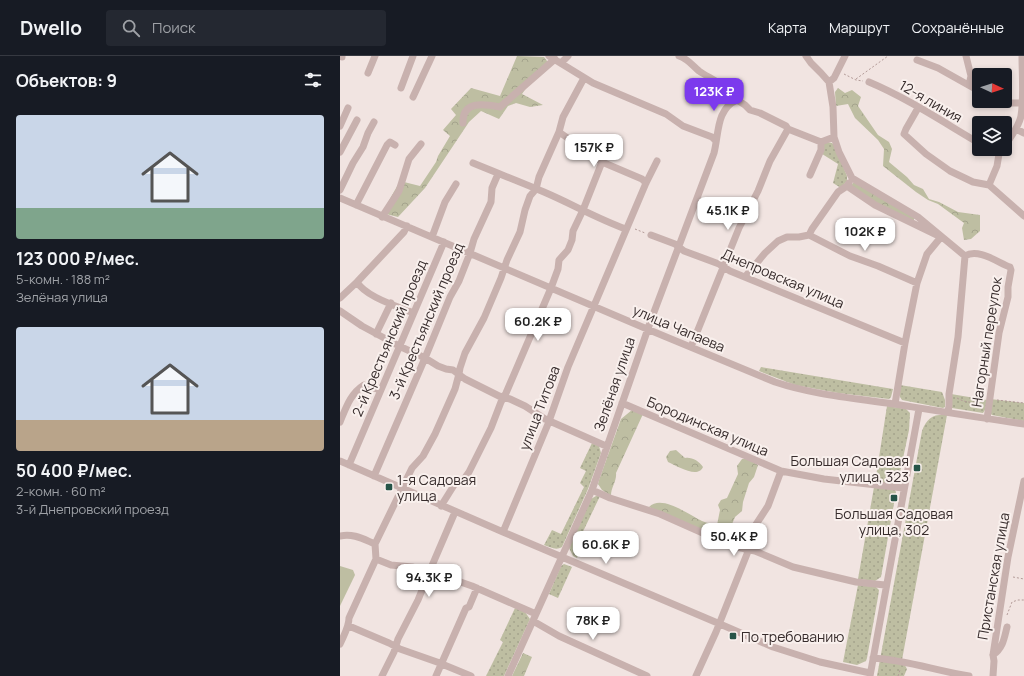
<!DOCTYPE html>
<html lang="ru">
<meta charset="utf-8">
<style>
body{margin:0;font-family:Manrope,sans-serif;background:#242831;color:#f1f3f6;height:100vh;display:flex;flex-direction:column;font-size:15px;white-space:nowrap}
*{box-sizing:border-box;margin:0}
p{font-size:13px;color:#9ea1a6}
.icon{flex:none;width:22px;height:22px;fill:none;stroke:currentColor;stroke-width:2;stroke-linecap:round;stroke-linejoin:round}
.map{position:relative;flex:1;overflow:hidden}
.details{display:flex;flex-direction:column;background:#171b24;width:340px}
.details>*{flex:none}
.needle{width:26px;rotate:93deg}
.controls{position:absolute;left:632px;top:12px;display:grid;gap:8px}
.controls a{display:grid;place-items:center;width:40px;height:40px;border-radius:4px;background:#171b24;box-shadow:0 2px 6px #0003;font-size:20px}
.price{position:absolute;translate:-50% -34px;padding:0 9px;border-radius:8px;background:#fff;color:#222;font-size:13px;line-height:26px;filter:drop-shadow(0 1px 2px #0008)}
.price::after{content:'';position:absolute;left:50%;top:24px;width:12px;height:9px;margin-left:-6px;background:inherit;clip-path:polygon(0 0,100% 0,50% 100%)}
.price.selected{background:#7c3aed;color:#fff}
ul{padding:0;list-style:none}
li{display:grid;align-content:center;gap:8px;height:212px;padding:0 16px}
li span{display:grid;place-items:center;height:124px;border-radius:4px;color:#555}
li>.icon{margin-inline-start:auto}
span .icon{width:72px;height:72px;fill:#fffc;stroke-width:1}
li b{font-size:17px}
h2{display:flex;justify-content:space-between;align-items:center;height:48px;padding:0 16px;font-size:17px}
header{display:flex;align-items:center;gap:24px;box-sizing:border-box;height:56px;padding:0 20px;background:#171b24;border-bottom:1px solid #363941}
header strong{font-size:19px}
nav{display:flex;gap:22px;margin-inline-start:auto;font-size:14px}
.search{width:280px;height:36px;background:#242831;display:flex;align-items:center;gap:10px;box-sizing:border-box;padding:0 14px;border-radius:4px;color:#9ea1a6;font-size:15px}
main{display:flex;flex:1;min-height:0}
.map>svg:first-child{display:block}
</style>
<header>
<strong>Dwello</strong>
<div class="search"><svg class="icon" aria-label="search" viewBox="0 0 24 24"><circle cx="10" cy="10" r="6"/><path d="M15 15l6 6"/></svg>Поиск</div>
<nav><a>Карта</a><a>Маршрут</a><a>Сохранённые</a></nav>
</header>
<main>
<section class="details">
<h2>Объектов: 9<svg class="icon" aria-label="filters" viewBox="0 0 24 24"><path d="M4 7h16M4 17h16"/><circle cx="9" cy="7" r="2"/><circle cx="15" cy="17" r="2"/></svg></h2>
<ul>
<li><span style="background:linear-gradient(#c9d6e8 75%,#7fa58c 0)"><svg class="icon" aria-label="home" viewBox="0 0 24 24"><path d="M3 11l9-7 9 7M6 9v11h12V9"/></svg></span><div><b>123 000 ₽/мес.</b><p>5-комн. · 188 m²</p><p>Зелёная улица</p></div></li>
<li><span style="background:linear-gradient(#c9d6e8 75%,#b9a48a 0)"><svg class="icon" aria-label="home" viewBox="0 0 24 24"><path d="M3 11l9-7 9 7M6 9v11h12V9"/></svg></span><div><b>50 400 ₽/мес.</b><p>2-комн. · 60 m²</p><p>3-й Днепровский проезд</p></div></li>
</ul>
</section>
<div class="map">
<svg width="684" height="620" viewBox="0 0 684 620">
<defs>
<pattern id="grass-dots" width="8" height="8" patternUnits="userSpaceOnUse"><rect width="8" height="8" fill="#bebea2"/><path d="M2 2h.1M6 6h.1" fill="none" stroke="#a4a38c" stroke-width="1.8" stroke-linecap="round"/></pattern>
<pattern id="forest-crowns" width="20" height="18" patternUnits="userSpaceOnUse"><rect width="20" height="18" fill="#bebea2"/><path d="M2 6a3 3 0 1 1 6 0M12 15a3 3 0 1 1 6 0" fill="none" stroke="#a4a38c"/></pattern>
</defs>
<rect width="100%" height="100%" fill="#f1e4e1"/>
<path fill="url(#grass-dots)" d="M487,86L492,87L495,90L507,120V125L501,132L493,127L498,108L479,96L478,89Z
M421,311L553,333L551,341L549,343L498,337L455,329L419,315Z
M560,329L602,336L605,344V351L603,352L562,344L560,341Z
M611,338L647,344L645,354L643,357L612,352Z
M650,343L684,347V365L652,359L650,357Z
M547,350L566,353L570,357L569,374L558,426L554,429L535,427Z
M607,359L562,604L567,613L564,620H537L582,375C587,362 593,358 607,359Z
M252,387L259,390L261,397L248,433L222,491C216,495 210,491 204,489L212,474L221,478L244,431L240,427L246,415L240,412Z
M534,431L555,434L556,436L541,521L535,525L518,523Z
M256,440H260L239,484L244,486L237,502L233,500L229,492L251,443Z
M224,508L232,511L218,542L209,538L221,510Z
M518,529L536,531L539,534L538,541L527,602L526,605L517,609L503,606Z
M175,552L185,556L190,563L164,620H146L163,586L160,584Z"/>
<path fill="url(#forest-crowns)" d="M177,0L204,1L210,9L189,28L182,38L203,49L190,51L176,47L168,50L159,63L141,55L129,66L85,132L58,161L42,157L60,125L80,130L96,106L98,100L110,80L103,74L116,59L111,53L131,32L160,40Z
M498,32L505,37L512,34L521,41L518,50L538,79L549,86L552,93L549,106L567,121L574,129L583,133L589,143L599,146L618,156L640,159V175L631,183L624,184L622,172L624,167L598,148L588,144L576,136L543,110L544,93L538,84L515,62L508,48L496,50L495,36Z
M516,126L574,161V164L573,165L536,147L511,130L513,127Z
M292,354L303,358L276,417C277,425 271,431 271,440L262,434L258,428L259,424L281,363Z
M336,394L345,402C352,401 359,405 363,411C358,423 337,410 328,406L326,401L330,395Z
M402,403H409L418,409L414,421L409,427L403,446L402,455L395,461L390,473L396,478L402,480L403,487H395L385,484L309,451C322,438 349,459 362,465C366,467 372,468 377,469L380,454L378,449L381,444L387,442L398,418L397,410Z
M183,597L192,601L184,620H172Z"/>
<path fill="#bebea2" d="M0,510L13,514L15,519L0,550Z"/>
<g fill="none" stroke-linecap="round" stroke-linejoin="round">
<path stroke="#b39b98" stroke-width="1" stroke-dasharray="2 2" stroke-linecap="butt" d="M504,18L516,24L523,25
M516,23L548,0
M295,173L305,177
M617,342C626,347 632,347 642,345
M657,344L684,347
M673,521L684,523
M667,559L672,546L678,544H684
M558,620L560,614"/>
<path stroke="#c8b1ae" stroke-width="7" d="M209,0L253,27L326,58L343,70L372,81L376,85
M339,0C348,3 352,9 359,15C369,22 393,33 397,44L405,49L410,54L420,57L446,70L448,73L481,86L494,81
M466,0L471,7L481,17L489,26L493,51L494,81L499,96L512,122L578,161L625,200C638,192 657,206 670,211L671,214L668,231V241L659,277L647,363
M626,0L631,20L629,29
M2,1V0
M577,4L598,12L639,35
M221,7L228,0
M28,17L35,0
M489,26L494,22L505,0
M529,26C567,42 603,66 639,87
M61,32L73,0
M73,41L92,0
M660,45L664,47H684
M578,52L566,73L564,78L586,98L610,115L633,126L649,129L684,160
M123,67C122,44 145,48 160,51L215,3
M0,70L8,52
M676,73L684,77
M219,76L262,106L302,123L306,127
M665,90C671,80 679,71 681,60C684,42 682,18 682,0
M648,93L659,98
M0,96L17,64
M133,107C157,117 181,126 204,136C232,148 258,163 286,173
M470,119L481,94V86
M649,129L657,110L659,98L663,93
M507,130L535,149L601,181L587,198L577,227L565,287L555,348
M0,134L13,107L23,91L28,77L34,66
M0,142L307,273L435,326C474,339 514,342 554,348C598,355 641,362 684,368
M16,149L47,89L50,86L55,89
M42,161L59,135L69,103L81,88
M311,179L335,188L344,195L379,208L390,215L565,287
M469,179L472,173L498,136L507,130L509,127
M92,181L105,146L116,128
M405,221L425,197L438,185L447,181H459L469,179L510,200L538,210L577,227
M17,226C26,241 57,250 73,257
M0,242L17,226L64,176L67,170
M0,255L22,270L59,290L85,302L98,310L106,313L113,314L125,323L159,340L170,343L185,350L205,363L266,390
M36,278L51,247
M351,291L399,172L418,135L430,105L448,73
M282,347L441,415L484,423L563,432
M608,356L609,350V338L618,281L625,200
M0,366C6,352 10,338 24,329L40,334
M0,405L163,476L380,568L433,591L480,606L530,617
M9,409L104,186
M34,420L85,302L110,241L119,225L130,197L134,183L151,146L152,132L158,118
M252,434L270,442L320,458L392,490L415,495L453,511L516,526L545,529
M101,450L116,426L124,423L129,416L151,372L161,346L166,337L211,232L218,213L219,204L228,194L232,184L233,175L243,154L262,106
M163,476L208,368L228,311L306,127L317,105
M0,480C13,477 23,483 35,488
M36,503L51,509L72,511L95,517L132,530L196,558
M193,565L219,580L307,620
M9,570L49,587L60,593L97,606L131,620
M0,588C4,579 9,571 9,562L36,503L35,488L72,412L83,400L95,378L115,333L119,318L120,312L125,297L144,262L161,222L167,204L180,176L185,154L190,140L196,133L199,121L219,76L223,61L244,22
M653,599C663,592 664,583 667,571
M533,602C566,604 597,615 629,620
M42,620L54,596L58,583L78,544L91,512L115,456
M96,620L126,552L129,551L137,532
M168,620L252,434L311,264L374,97C379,78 376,53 397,44
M356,620L376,576L407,498L415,470L428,450L441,415
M530,620L579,353
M653,620L654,605L653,599L668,501L684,425"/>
</g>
<g fill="#265448" stroke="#f9f0ed" stroke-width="1.5">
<rect x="573" y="408" width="8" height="8" rx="2"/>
<rect x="45" y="427" width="8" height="8" rx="2"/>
<rect x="550" y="438" width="8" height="8" rx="2"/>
<rect x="389" y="576" width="8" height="8" rx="2"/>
</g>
<g text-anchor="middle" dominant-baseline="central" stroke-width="4" stroke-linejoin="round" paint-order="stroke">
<g font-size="14" fill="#372c2c" stroke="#f9f0ed">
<text transform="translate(591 45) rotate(30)">12-я линия</text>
<text transform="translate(443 222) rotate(23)">Днепровская улица</text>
<text transform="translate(86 265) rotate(-67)">3-й Крестьянский проезд</text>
<text transform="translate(339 272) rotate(23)">улица Чапаева</text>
<text transform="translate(49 282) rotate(-67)">2-й Крестьянский проезд</text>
<text transform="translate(646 286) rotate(-81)">Нагорный переулок</text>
<text transform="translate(274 328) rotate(-71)">Зелёная улица</text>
<text transform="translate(199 352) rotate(-69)">улица Титова</text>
<text transform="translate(368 370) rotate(23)">Бородинская улица</text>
<text transform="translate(653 520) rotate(-80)">Пристанская улица</text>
</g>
<g font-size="14" fill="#372c2c" stroke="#f9f0ed" text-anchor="start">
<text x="569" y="404" text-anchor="end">Большая Садовая<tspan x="569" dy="16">улица, 323</tspan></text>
<text x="57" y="423">1-я Садовая<tspan x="57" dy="16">улица</tspan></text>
<text x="554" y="457" text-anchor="middle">Большая Садовая<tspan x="554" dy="16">улица, 302</tspan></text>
<text x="401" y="580">По требованию</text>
</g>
</g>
</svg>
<div class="controls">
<a><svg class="needle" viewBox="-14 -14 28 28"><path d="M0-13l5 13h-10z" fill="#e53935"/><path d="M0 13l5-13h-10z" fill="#9ea1a6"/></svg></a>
<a><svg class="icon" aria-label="layers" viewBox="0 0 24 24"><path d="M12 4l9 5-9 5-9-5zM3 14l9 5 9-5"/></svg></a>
</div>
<b class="price selected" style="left:374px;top:56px">123K ₽</b>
<b class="price" style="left:254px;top:112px">157K ₽</b>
<b class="price" style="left:388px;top:175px">45.1K ₽</b>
<b class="price" style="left:525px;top:196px">102K ₽</b>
<b class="price" style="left:198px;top:286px">60.2K ₽</b>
<b class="price" style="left:394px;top:501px">50.4K ₽</b>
<b class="price" style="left:266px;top:509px">60.6K ₽</b>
<b class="price" style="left:89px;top:542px">94.3K ₽</b>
<b class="price" style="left:253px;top:585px">78K ₽</b>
</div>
</main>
